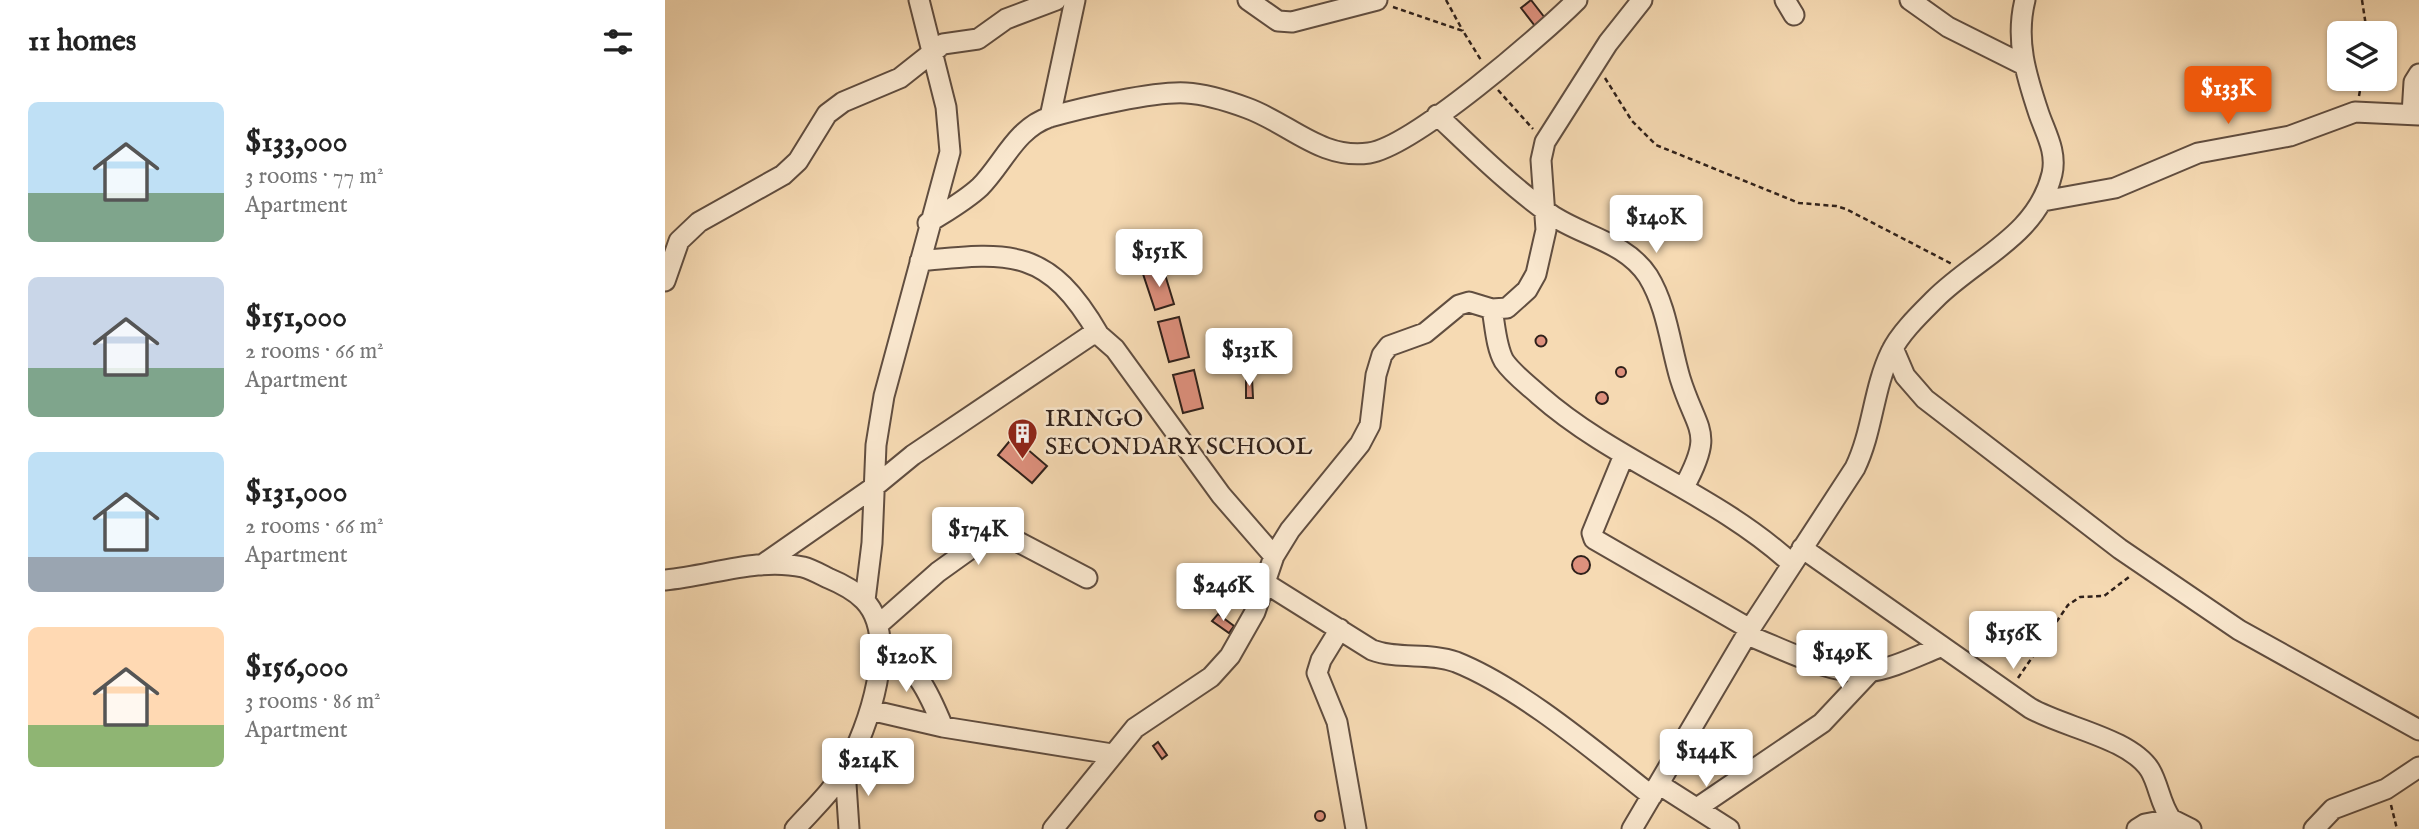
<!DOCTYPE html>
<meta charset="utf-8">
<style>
body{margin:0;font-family:"IM FELL English",serif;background:#f2f2f2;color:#222;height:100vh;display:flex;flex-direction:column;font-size:26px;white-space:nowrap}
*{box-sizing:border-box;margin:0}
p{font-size:23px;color:#767676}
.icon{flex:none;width:38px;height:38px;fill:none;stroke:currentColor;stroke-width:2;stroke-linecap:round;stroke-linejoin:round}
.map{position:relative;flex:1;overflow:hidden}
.side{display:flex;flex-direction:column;background:#fff;width:665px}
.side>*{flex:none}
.tools{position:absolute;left:1662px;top:21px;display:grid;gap:14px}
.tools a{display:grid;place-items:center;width:70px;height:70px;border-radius:10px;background:#fff;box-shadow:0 2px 5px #0004;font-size:35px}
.price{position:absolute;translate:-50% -60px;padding:0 16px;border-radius:7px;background:#fff;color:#222;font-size:23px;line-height:46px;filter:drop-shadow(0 2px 4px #0008)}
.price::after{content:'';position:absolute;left:50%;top:42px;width:21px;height:16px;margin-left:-10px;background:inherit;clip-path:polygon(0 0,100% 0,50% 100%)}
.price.active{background:#ea580c;color:#fff}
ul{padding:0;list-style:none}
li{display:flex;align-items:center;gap:21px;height:175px;padding:0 28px}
li span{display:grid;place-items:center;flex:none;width:196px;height:140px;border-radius:10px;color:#555}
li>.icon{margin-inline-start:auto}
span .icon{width:84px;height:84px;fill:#fffc;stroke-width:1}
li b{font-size:30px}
h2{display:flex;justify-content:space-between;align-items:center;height:84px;padding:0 28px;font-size:30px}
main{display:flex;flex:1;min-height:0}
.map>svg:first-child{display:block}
</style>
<main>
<section class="side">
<h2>11 homes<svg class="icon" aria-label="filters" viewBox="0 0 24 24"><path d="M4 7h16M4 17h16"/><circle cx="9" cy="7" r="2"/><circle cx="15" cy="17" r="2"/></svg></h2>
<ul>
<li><span style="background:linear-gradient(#bfe0f5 65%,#7fa58c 0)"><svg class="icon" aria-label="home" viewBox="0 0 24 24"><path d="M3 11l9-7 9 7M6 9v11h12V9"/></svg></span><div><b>$133,000</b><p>3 rooms · 77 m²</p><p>Apartment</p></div></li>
<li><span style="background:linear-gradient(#c9d6e8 65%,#7fa58c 0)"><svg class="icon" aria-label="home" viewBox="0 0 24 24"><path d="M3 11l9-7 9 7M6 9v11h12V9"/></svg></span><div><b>$151,000</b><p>2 rooms · 66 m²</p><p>Apartment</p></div></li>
<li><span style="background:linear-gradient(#bfe0f5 75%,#9aa5b1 0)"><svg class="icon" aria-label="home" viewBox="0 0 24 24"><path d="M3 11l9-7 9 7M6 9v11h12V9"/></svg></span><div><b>$131,000</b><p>2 rooms · 66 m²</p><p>Apartment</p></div></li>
<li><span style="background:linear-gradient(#ffd9b3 70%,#8fb573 0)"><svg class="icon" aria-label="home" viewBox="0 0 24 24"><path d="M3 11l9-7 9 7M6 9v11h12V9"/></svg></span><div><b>$156,000</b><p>3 rooms · 86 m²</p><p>Apartment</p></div></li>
</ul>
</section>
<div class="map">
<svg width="1754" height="829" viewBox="0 0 1754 829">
<rect width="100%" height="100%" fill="#f6dab3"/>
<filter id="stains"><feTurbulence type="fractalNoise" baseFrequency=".00286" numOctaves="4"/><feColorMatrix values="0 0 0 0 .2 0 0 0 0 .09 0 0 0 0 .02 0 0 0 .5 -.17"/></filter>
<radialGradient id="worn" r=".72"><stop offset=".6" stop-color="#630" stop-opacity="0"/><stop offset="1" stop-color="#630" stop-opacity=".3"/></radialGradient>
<path fill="#de907d" stroke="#2f201a" stroke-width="2" d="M866,0L880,18L870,26L856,8Z
M488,233L493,253L475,258L470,238Z
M498,268L509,304L490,310L478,274Z
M514,317L524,357L504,362L493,322Z
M870.5 341a5.5 5.5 0 1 1 11 0a5.5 5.5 0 1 1-11 0Z
M951 372a5 5 0 1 1 10 0a5 5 0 1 1-10 0Z
M529,370L538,408L518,413L508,375Z
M581,378H587L588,398H581Z
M931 398a6 6 0 1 1 12 0a6 6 0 1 1-12 0Z
M348,437L382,466L367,483L333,455Z
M907 565a9 9 0 1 1 18 0a9 9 0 1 1-18 0Z
M553,614L569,626L564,633L547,621Z
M493,742L502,755L497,759L488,746Z
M650 816a5 5 0 1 1 10 0a5 5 0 1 1-10 0Z"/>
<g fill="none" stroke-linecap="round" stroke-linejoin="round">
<defs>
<path id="minor" d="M583,0L613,21L627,22L712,0
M1120,0L1129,15
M1245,0L1283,27L1359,65
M1747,114L1749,82L1754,74
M772,115C808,149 844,185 885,214C916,236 960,241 983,276C1002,307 1005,344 1015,378C1032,433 1050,430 1019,487
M385,117L410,0
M1378,201L1450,188L1533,153L1625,136L1690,112L1754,115
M263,223C280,212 300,201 315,187C338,164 351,128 385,117C416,108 490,91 521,93C541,94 563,101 582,108C624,123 656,160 704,153C749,146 877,35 912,0
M255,261C346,252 383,247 434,335
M0,281L14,241L34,222L118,175L133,161L162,114L178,102L235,78L278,44L313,39L341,19L391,0
M827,309C830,325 831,347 839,361C848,374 862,384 874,395C950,462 1051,494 1126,563
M1228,348L1240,376L1260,399L1455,549L1574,630L1754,730
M959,455L927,533L929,539L1085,629
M1137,548L1365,708C1397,727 1465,738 1485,770C1494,785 1495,804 1506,819L1526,829
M97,565L209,487L248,455L426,335H434L450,349L556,495L609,556
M0,580C45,576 93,557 138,567C146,569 155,574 163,578C175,583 190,591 199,600C235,637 203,729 181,767C169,790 147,810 130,829
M600,583L707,650C734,660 764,652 791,662C856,688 932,753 987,796
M200,600L207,543L211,445L219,396L285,152L281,107L254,0
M213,625L273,572L326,534L340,535L422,578
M675,629L656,660L652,673L672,722L691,829
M1082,635C1116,648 1166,675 1202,672C1227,669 1252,656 1275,647
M216,648C251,663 264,693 278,727
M205,710L278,727L447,754
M180,769L184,829
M995,785L1064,829
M1032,808L1157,723L1205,672
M388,829L470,728L546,677L565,656L590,612L609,556L625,530L695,444L705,425L711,375L717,355L724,346L760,333L794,305L804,302L827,309L842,308L862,290L871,274L881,230L876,160L880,142L943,43L977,0
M967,829L1085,629L1190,468C1208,431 1208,389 1226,352C1235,333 1255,314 1270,299C1311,258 1372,236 1387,174C1392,152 1381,134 1374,114C1361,75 1350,40 1360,0
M1472,829L1480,824L1506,819
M1649,829L1668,809L1721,789L1754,767"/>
</defs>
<use href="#minor" stroke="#614e40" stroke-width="23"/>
<path stroke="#2f201a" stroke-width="2.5" stroke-dasharray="5 3.5" stroke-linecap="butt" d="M781,0L798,31
M1697,0L1702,33
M728,7L798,31L816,60
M940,78L967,121L991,145L1134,203L1171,206L1181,209L1287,264
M833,90L868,129
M1694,96L1697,79
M1353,678L1403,605L1415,597L1439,596L1464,577
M1726,805L1732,829"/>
<use href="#minor" stroke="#f9e7ce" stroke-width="19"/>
</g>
<defs>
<symbol id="building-pin" viewBox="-11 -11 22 30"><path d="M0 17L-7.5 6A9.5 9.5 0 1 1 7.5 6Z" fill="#8f2418" stroke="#f9e7ce"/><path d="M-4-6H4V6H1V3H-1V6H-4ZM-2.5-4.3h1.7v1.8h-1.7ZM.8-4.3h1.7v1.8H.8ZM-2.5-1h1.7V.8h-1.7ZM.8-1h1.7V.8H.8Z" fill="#fff"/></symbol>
</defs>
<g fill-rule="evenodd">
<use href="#building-pin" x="340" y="416" width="35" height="47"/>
</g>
<g text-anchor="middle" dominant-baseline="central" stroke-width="5" stroke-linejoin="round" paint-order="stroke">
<g font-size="24" fill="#2f201a" stroke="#f9e7ce" text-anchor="start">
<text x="380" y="419">IRINGO<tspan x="380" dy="28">SECONDARY SCHOOL</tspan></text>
</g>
</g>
<rect width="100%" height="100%" filter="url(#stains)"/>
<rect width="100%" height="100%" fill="url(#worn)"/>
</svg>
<div class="tools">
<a><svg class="icon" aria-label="layers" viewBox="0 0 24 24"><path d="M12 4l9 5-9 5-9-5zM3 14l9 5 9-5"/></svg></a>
</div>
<b class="price active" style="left:1563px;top:126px">$133K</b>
<b class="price" style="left:991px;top:255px">$140K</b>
<b class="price" style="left:494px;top:289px">$151K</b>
<b class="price" style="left:584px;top:388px">$131K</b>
<b class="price" style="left:313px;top:567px">$174K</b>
<b class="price" style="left:558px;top:623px">$246K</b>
<b class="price" style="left:1348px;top:671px">$156K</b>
<b class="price" style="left:1177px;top:690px">$149K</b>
<b class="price" style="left:241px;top:694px">$120K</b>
<b class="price" style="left:1041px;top:789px">$144K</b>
<b class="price" style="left:203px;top:798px">$214K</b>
</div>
</main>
